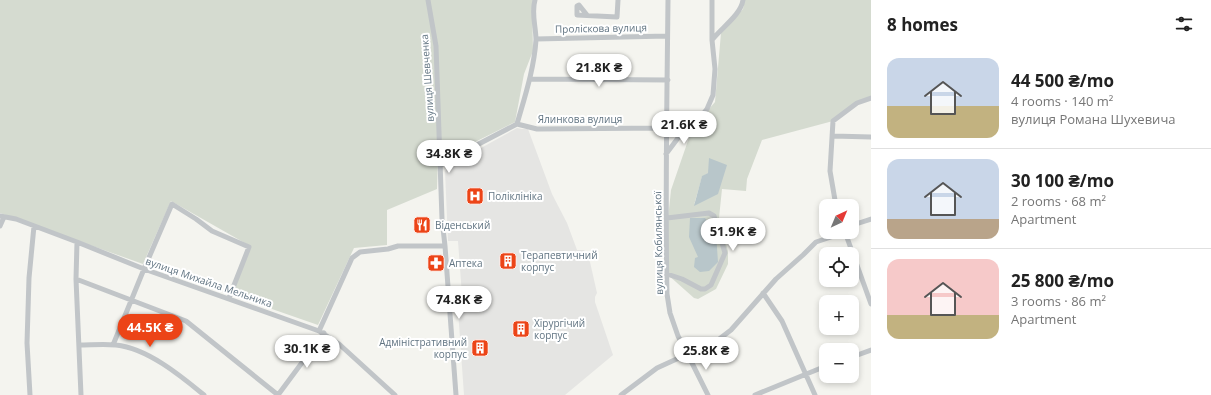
<!DOCTYPE html>
<meta charset="utf-8">
<style>
body{margin:0;font-family:"Open Sans",sans-serif;background:#f2f2f2;color:#222;height:100vh;display:flex;flex-direction:column;font-size:15px;white-space:nowrap}
*{box-sizing:border-box;margin:0}
p{font-size:13px;color:#767676}
.icon{flex:none;width:22px;height:22px;fill:none;stroke:currentColor;stroke-width:2;stroke-linecap:round;stroke-linejoin:round}
.map{position:relative;flex:1;overflow:hidden}
.panel{display:flex;flex-direction:column;background:#fff;width:340px}
.panel>*{flex:none}
.needle{width:26px;rotate:44deg}
.tools{position:absolute;left:819px;top:199px;display:grid;gap:8px}
.tools a{display:grid;place-items:center;width:40px;height:40px;border-radius:8px;background:#fff;box-shadow:0 2px 6px #0003;font-size:20px}
.price{position:absolute;translate:-50% -34px;padding:0 9px;border-radius:14px;background:#fff;color:#222;font-size:13px;line-height:26px;filter:drop-shadow(0 1px 2px #0008)}
.price::after{content:'';position:absolute;left:50%;top:24px;width:12px;height:9px;margin-left:-6px;background:inherit;clip-path:polygon(0 0,100% 0,50% 100%)}
.price.on{background:#ec4417;color:#fff}
ul{padding:0;list-style:none}
li{display:flex;align-items:center;gap:12px;height:100px;padding:0 16px}
li+li{border-top:1px solid #e0e0e0}
li span{display:grid;place-items:center;flex:none;width:112px;height:80px;border-radius:12px;color:#555}
li>.icon{margin-inline-start:auto}
span .icon{width:48px;height:48px;fill:#fffc;stroke-width:1}
li b{font-size:17px}
h2{display:flex;justify-content:space-between;align-items:center;height:48px;padding:0 16px;font-size:17px}
main{display:flex;flex:1;min-height:0}
.map>svg:first-child{display:block}
</style>
<main>
<div class="map">
<svg width="871" height="395" viewBox="0 0 871 395">
<rect width="100%" height="100%" fill="#f4f4ef"/>
<path fill="#e5e5e3" d="M517,128L522,129H528L552,194L567,223L577,250H584L590,262L597,293L595,297V302L613,355L565,395H464L458,310L463,309L458,241H448L445,171L452,164Z"/>
<path fill="#d5dbd0" fill-rule="evenodd" d="M0,0H533L532,5L533,51L524,74L515,122L443,158L438,157L437,189L387,210V245L354,248L318,325L232,295L250,246L171,201L143,264L0,213Z
M745,0H871V98L857,103L833,121L762,140L747,179L746,191L722,189L719,218L728,251V264L716,289L698,299L694,298L667,274L666,238L671,190L692,129L715,102L721,33L743,9ZM708,173L694,205L702,177Z"/>
<path fill="#b8c6ca" d="M709,158L727,165L718,194L694,206L702,176L708,173Z
M690,218H705L716,233L718,262L709,271L700,272L694,267L695,258L698,257L689,237Z"/>
<g fill="none" stroke-linecap="round" stroke-linejoin="round">
<path stroke="#c1c5c8" stroke-width="5" d="M428,0L436,46L442,219L445,246L456,395
M668,0C667,98 665,196 667,294L670,313L678,336L688,355L708,395
M712,0V40
M587,15L579,5L577,6V15L617,17L618,0
M536,39L667,36
M531,79L668,80
M517,124L537,129L666,128L691,125L698,120L707,109L713,95L715,69L712,40C721,28 741,15 743,0
M517,124C525,96 534,69 536,40C536,27 531,13 535,0
M833,136L871,137
M666,154L681,134L691,125
M441,165L450,159L517,124
M836,206L830,171L833,121L857,103L871,98
M0,216L16,219L77,242L144,269L319,331L339,344L395,395
M667,218L709,213L714,216L725,253L711,285L705,289H701L682,279L667,274
M0,226L4,217
M852,227L856,224L871,219
M845,232L871,304
M77,242L76,279L81,395
M76,279L186,321L278,395
M763,293L782,321L815,395
M319,331L352,258L360,252L388,249L398,246H445
M79,345C91,345 104,344 116,345C147,348 181,376 204,395
M113,345L144,269L172,204L196,219L212,231L249,247L229,298
M852,357L871,350
M30,395L27,343L29,278L34,226
M278,395L324,333
M621,395L657,368L718,340L731,330L776,279L803,255L816,242L846,232
M755,395L826,366"/>
</g>
<defs>
<symbol id="hospital-square" viewBox="-11 -11 22 22"><rect x="-9" y="-9" width="18" height="18" rx="4" fill="#ec4417" stroke="#fff"/><path d="M-5-5h3v3.5h4V-5h3V5h-3V1.5h-4V5h-3Z" fill="#fff"/></symbol>
<symbol id="restaurant-square" viewBox="-11 -11 22 22"><rect x="-9" y="-9" width="18" height="18" rx="4" fill="#ec4417" stroke="#fff"/><path d="M-5-6h1v4h1v-4h1v4h1v-4h1v5L-1.5 .5V6h-2V.5L-5-1ZM5-6V6H3V1.5H1.5Q1.5-4 5-6Z" fill="#fff"/></symbol>
<symbol id="building-square" viewBox="-11 -11 22 22"><rect x="-9" y="-9" width="18" height="18" rx="4" fill="#ec4417" stroke="#fff"/><path d="M-4-6H4V6H1V3H-1V6H-4ZM-2.5-4.3h1.7v1.8h-1.7ZM.8-4.3h1.7v1.8H.8ZM-2.5-1h1.7V.8h-1.7ZM.8-1h1.7V.8H.8Z" fill="#fff"/></symbol>
<symbol id="pharmacy-square" viewBox="-11 -11 22 22"><rect x="-9" y="-9" width="18" height="18" rx="4" fill="#ec4417" stroke="#fff"/><path d="M-2-6h4v4h4v4h-4v4h-4v-4h-4v-4h4Z" fill="#fff"/></symbol>
</defs>
<g fill-rule="evenodd">
<use href="#hospital-square" x="465" y="186" width="20" height="20"/>
<use href="#restaurant-square" x="412" y="215" width="20" height="20"/>
<use href="#building-square" x="498" y="251" width="20" height="20"/>
<use href="#pharmacy-square" x="426" y="253" width="20" height="20"/>
<use href="#building-square" x="511" y="319" width="20" height="20"/>
<use href="#building-square" x="470" y="338" width="20" height="20"/>
</g>
<g text-anchor="middle" dominant-baseline="central" stroke-width="4" stroke-linejoin="round" paint-order="stroke">
<g font-size="10" fill="#617482" stroke="#fff">
<text transform="translate(601 28) rotate(-1)">Проліскова вулиця</text>
<text transform="translate(427 78) rotate(-94)">вулиця Шевченка</text>
<text x="580" y="119">Ялинкова вулиця</text>
<text transform="translate(658 243) rotate(-91)">вулиця Кобилянської</text>
<text transform="translate(209 282) rotate(19)">вулиця Михайла Мельника</text>
</g>
<g font-size="10" fill="#617482" stroke="#fff" text-anchor="start">
<text x="488" y="196">Поліклініка</text>
<text x="435" y="225">Віденський</text>
<text x="521" y="255">Терапевтичний<tspan x="521" dy="12">корпус</tspan></text>
<text x="449" y="263">Аптека</text>
<text x="534" y="323">Хірургічий<tspan x="534" dy="12">корпус</tspan></text>
<text x="467" y="342" text-anchor="end">Адміністративний<tspan x="467" dy="12">корпус</tspan></text>
</g>
</g>
</svg>
<div class="tools">
<a><svg class="needle" viewBox="-14 -14 28 28"><path d="M0-13l5 13h-10z" fill="#e53935"/><path d="M0 13l5-13h-10z" fill="#767676"/></svg></a>
<a><svg class="icon" aria-label="locate" viewBox="0 0 24 24"><circle cx="12" cy="12" r="6"/><path d="M12 2v4M12 18v4M2 12h4M18 12h4"/></svg></a>
<a>+</a>
<a>−</a>
</div>
<b class="price" style="left:599px;top:88px">21.8K ₴</b>
<b class="price" style="left:684px;top:145px">21.6K ₴</b>
<b class="price" style="left:449px;top:174px">34.8K ₴</b>
<b class="price" style="left:733px;top:252px">51.9K ₴</b>
<b class="price" style="left:459px;top:320px">74.8K ₴</b>
<b class="price on" style="left:150px;top:348px">44.5K ₴</b>
<b class="price" style="left:307px;top:369px">30.1K ₴</b>
<b class="price" style="left:706px;top:371px">25.8K ₴</b>
</div>
<section class="panel">
<h2>8 homes<svg class="icon" aria-label="filters" viewBox="0 0 24 24"><path d="M4 7h16M4 17h16"/><circle cx="9" cy="7" r="2"/><circle cx="15" cy="17" r="2"/></svg></h2>
<ul>
<li><span style="background:linear-gradient(#c9d6e8 60%,#c2b280 0)"><svg class="icon" aria-label="home" viewBox="0 0 24 24"><path d="M3 11l9-7 9 7M6 9v11h12V9"/></svg></span><div><b>44 500 ₴/mo</b><p>4 rooms · 140 m²</p><p>вулиця Романа Шухевича</p></div></li>
<li><span style="background:linear-gradient(#c9d6e8 75%,#b9a48a 0)"><svg class="icon" aria-label="home" viewBox="0 0 24 24"><path d="M3 11l9-7 9 7M6 9v11h12V9"/></svg></span><div><b>30 100 ₴/mo</b><p>2 rooms · 68 m²</p><p>Apartment</p></div></li>
<li><span style="background:linear-gradient(#f6c9c9 70%,#c2b280 0)"><svg class="icon" aria-label="home" viewBox="0 0 24 24"><path d="M3 11l9-7 9 7M6 9v11h12V9"/></svg></span><div><b>25 800 ₴/mo</b><p>3 rooms · 86 m²</p><p>Apartment</p></div></li>
</ul>
</section>
</main>
